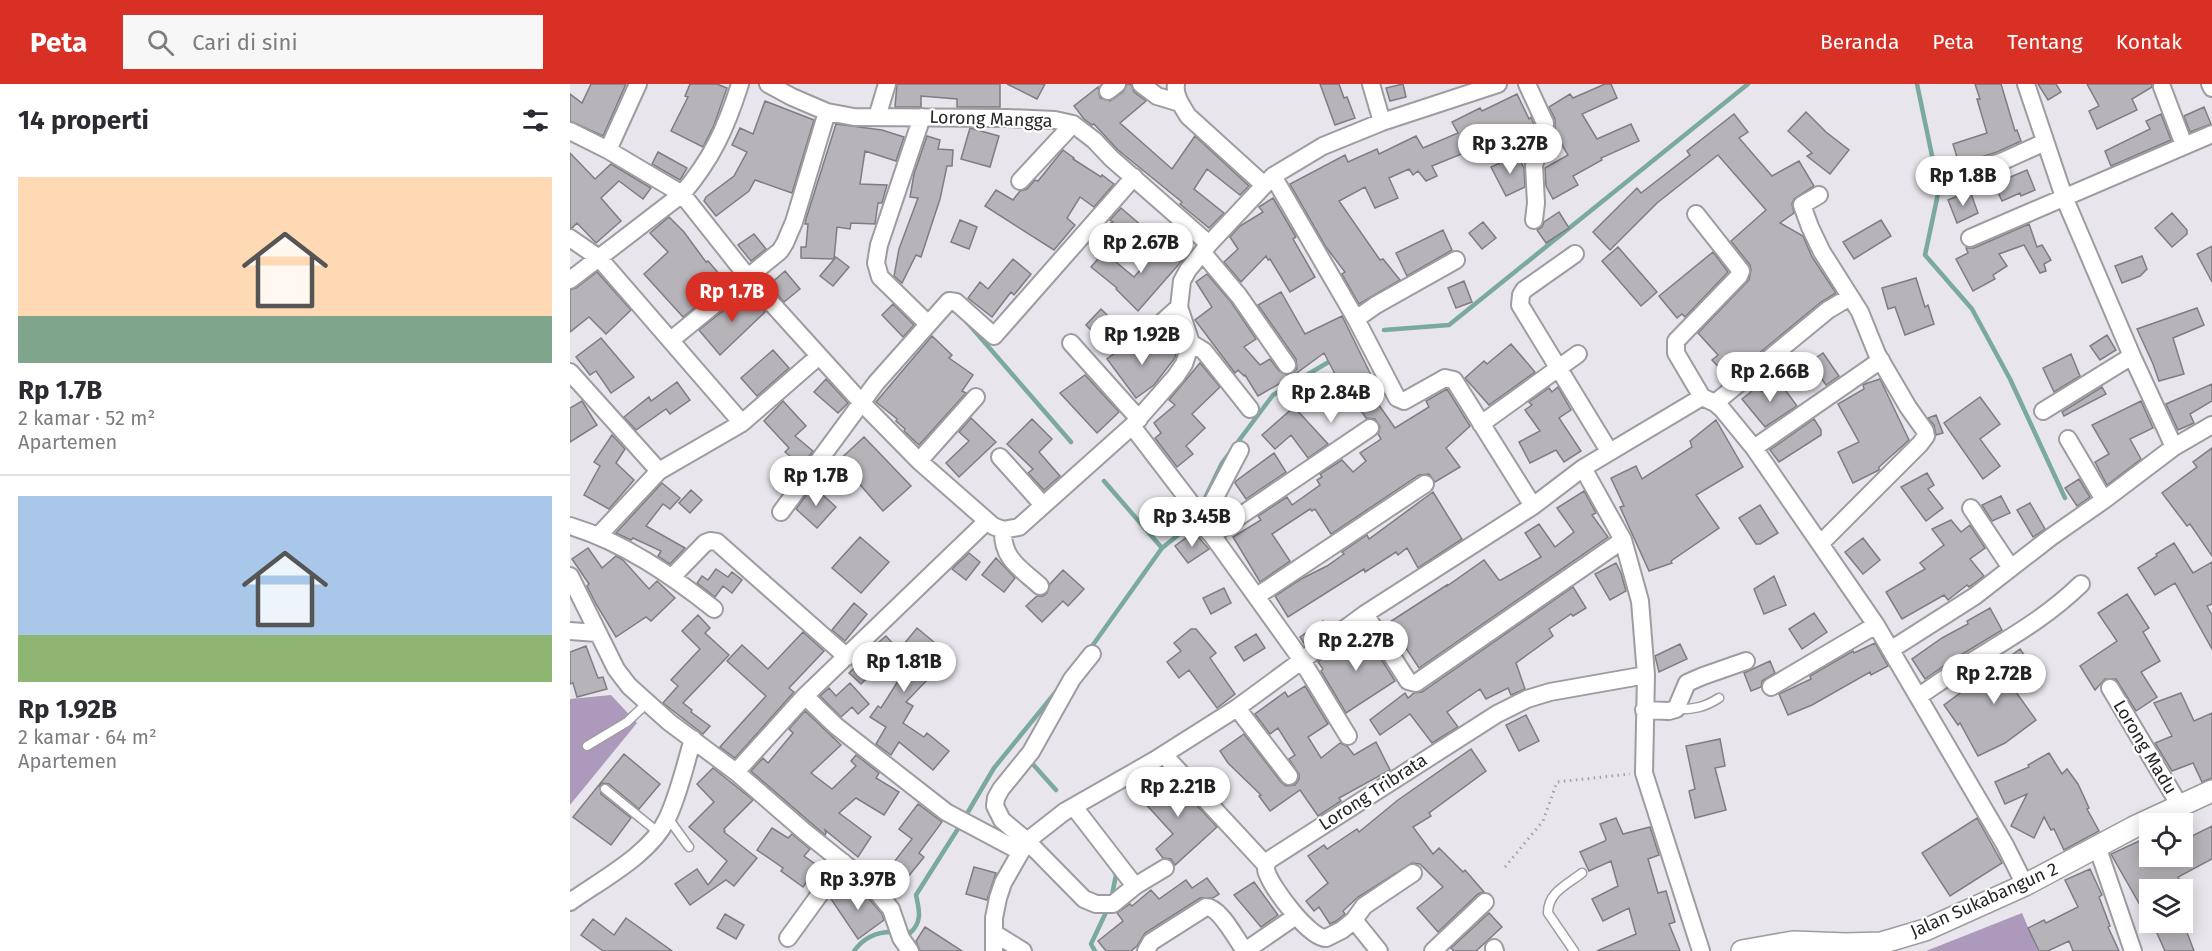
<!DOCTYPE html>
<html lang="id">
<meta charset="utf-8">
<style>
body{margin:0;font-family:"Fira Sans",sans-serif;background:#f7f7f7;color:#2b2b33;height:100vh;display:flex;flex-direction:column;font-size:22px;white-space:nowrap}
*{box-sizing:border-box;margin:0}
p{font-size:20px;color:#7c7c81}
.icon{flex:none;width:33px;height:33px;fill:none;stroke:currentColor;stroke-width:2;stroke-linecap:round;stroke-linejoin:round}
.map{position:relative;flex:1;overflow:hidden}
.panel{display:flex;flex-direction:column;background:#fff;width:570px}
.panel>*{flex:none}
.fabs{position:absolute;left:1569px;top:729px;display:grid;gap:12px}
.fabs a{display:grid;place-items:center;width:54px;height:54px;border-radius:0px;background:#fff;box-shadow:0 3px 15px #0003;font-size:30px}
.price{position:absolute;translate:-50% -51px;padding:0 14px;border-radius:21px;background:#fff;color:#222;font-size:20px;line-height:39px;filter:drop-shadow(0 2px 3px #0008)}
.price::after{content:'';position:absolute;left:50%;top:36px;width:18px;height:14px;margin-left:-9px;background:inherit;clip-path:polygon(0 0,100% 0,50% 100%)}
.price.active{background:#d93025;color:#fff}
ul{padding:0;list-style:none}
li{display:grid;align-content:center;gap:12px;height:318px;padding:0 18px}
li+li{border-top:2px solid #e1e1e2}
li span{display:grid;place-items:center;height:186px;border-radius:0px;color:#555}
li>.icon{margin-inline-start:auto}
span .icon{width:108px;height:108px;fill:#fffc;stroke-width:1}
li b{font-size:26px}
h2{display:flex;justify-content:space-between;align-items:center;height:72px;padding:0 18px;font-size:26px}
header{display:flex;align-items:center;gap:36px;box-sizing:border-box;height:84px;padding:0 30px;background:#d93025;color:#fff}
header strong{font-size:28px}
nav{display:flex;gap:33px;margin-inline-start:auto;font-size:21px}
.search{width:420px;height:54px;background:#f7f7f7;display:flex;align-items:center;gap:15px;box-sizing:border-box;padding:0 21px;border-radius:0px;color:#7c7c81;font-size:22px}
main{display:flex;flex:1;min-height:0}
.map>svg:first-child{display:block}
</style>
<header>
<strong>Peta</strong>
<div class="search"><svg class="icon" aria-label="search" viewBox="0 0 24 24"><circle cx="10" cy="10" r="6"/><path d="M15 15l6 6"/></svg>Cari di sini</div>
<nav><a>Beranda</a><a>Peta</a><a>Tentang</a><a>Kontak</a></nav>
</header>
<main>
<section class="panel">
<h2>14 properti<svg class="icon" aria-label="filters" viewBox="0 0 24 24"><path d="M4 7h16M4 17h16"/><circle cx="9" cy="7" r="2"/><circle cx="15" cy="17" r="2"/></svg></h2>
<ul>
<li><span style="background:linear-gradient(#ffd9b3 75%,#7fa58c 0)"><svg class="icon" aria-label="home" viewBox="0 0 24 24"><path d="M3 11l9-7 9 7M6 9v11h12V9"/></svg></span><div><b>Rp 1.7B</b><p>2 kamar · 52 m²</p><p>Apartemen</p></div></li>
<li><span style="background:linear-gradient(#a9c7e8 75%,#8fb573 0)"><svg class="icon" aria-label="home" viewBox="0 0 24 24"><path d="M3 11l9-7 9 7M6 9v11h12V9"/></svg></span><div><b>Rp 1.92B</b><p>2 kamar · 64 m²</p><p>Apartemen</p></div></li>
</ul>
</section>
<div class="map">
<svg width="1642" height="867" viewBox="0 0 1642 867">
<rect width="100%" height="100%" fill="#e9e5ec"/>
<path fill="#ad99bc" d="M41,611L67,639L0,721V615Z
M1452,829L1468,867H1356Z"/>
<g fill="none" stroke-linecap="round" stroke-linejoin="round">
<path stroke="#7aaa9d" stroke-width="4.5" d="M1347,0L1369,105L1355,171L1402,225L1440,295L1495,414
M396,237L501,358
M814,246L879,241L1178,0
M534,397L592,464
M635,414L652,379L703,311L762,276
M520,565L592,464L612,448
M460,677L486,706
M395,733L424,684L489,604
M541,816L546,791L544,787
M333,848L340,849C353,837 349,826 346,811L391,740
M284,867C294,853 307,847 325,848
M525,867L521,860L538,824"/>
</g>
<path fill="#b6b3b9" stroke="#807c83" stroke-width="1.5" d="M21,0H56L33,52L0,37V10L12,19Z
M120,0H147L157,4L144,41L133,63L101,47L118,13L115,12Z
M327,0H430V23H387V15L351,12V23H325Z
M437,0H475L467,15Z
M557,0H561L564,8L576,17L550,39L602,85L625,52L679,102L670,111L637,85L624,105L654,129L639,144L610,120L612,118L548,66L524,40L522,41L514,35L504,22L528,3L530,14L540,17L553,8Z
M750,0H769L774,14L777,13L785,34L765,41Z
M833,0L836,13L820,17L816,4Z
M1035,0H1041L1047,14L1012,30L1027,55L1061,40L1069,57L1031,74L1032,76L1003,92L1008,101L983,115L976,102L975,84L998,71L985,49V35L979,23L1000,10L1003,14Z
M1405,0H1431L1445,47L1447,46L1451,57L1427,68L1389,80L1383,60L1417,49L1407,15H1410Z
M1468,0H1486L1491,8L1478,16Z
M1517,0H1582V3L1562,15L1567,26L1527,45L1519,27L1529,22Z
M947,10L959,35L961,33L964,41L963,52L941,63L932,44L892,66L894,69L862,82L867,92L856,97L848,87L843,91L839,85L819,94L828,114L805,124L795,103L769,117L810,176L813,175L830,196L789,220L772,190L775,188L756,163L720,100L775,71L778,78L807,65L809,70L846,52L853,64L888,49L882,38L910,24L912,27Z
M195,17L244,36L222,109L185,96L179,107L146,132L134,117L136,113L164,92L177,68L162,61L170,44L183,50Z
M1634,23L1641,40L1620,48L1614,32Z
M1236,28L1256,48L1279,66L1260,90L1237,72L1242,69L1218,47Z
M1164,30L1178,48L1169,54L1202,92L1229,77L1244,102L1224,115L1222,120L1224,129L1210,139L1233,152L1242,173L1266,209L1251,218L1159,294L1142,276L1148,271L1128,249L1179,196L1181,186L1180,181L1161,157L1196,126L1148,71L1087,119L1040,166L1023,148L1067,104L1071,109L1120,71L1117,67Z
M1591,30L1601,56L1541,82L1535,67L1580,45L1576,37Z
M266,40L312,46L334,53L326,77L295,67L290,100L317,101L312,119H308L305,140L281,139L280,145L267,143L264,175L231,174V163H236L238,140H235L236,135Z
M400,44L429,52L420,83L391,75Z
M357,52L370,56L368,65L383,66L382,82H377L370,115L351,173L346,171L332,199L324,192L329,165L348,114L340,113L344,90Z
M493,66L504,74L503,75L531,93L532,91L544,100L524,123L510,113L497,134L505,141L484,166L415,122L426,106L443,116L450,107L457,105L465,96L468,97Z
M88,68L117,84L110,96L82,80Z
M0,69L25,95L41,80L81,104L73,115L49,97L31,114L51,137L26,159L7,139L2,144H0Z
M947,71L954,84L955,103L936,112L921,83Z
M1457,86L1465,106L1451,112L1450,109L1432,117L1424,100Z
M1400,107L1408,129L1387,139L1378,116Z
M703,114L726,153L723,155L745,193L720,208L700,175L698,176L696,172L671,198L654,178L668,165L660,153L670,142L693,128L689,123Z
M551,124L572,142L560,156L541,139L543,138L540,136Z
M989,128L999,144L976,159L967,146L972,143L974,138Z
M1602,129L1617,146V150L1602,163L1585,144Z
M99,133L114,148L136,178L138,177L156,198L113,233L74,190L98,168L80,149Z
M390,136L407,143L399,165L381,158Z
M1311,136L1321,152L1284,175L1273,158Z
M913,138L926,154L912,165L899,149Z
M1459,140L1467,163L1472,161L1481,176L1474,180L1476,187L1470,189L1454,161L1429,170L1437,182L1423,191L1425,195L1403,207L1386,175L1398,169L1396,164H1404Z
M873,146L882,166L837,192L826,169Z
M184,150L196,165L181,177L168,161Z
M597,156L616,172L568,227L546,205L547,204L521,183L534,168L564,193Z
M1642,162V198L1627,170Z
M1048,163L1087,208L1071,222L1032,177Z
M1143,168L1158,188L1115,233L1112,230L1107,234L1089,212Z
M1572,172L1577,185L1570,192L1552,199L1545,182Z
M266,173L279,183L263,202L250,192Z
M443,175L461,190L444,211L441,208L422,233L398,214L410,198L418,205Z
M215,187L230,205L214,218L199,201Z
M27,188L61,226L36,250L19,233L0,248V206L6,204Z
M637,190L661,218L686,255L674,263L690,281L700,275L709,287L717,291L723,289L727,285L726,275L688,221L711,208L735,250L772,232L802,293L792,297L825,344L859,323L856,317L877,305L900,342L876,364L890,383L865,398L859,390L849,391L761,450L745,425L742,427L740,425L702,450L720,477L690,498L663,453L691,436L688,432L717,413L722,421L750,401L747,396L752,393L750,390L772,376L783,388L796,377L790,369L811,355L808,350L810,343L805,335L796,334L774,301L751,319L743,309L766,292L754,269L721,293L688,312L675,291L674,292L668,286L665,289L625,236L642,223L626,198Z
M1346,194L1355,223L1358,221L1364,240L1335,251L1325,223L1318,225L1312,204Z
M894,197L902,218L886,224L878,204Z
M177,208L195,228L150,271L129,246Z
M323,220L344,241L333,253L312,231Z
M1627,224L1634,241L1603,254L1614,290L1589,297L1583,280L1567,245Z
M531,225L546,240L530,255L516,241Z
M1537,251L1546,266L1530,276L1520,262Z
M362,252L382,271L379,274L403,291L392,307L396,309L349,361L334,347L335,345L326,337L327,335L306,318Z
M591,253L606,271L604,275L584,301L566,314L537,275L557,260L560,268L570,271Z
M31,254L64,293L41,309L26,287L20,291L6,273Z
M941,260L965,288L919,321L895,294L914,277L917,280Z
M203,266L219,284L187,312L171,294Z
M1253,269L1269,292L1256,301L1240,278Z
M1501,270L1510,292L1484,308L1473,284Z
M630,279L650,303L622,330L635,344L616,362L623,370L607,383L585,354L591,349L584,339L605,321L599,316Z
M515,291L549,328L527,349L490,309Z
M256,295L278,319L268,329L244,308Z
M1310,295L1339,356L1309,383V386L1283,399L1268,368L1289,358L1268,320L1294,305L1293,301L1295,300Z
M1208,296L1227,322L1195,343L1172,315L1187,303L1192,308Z
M107,298L120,316L100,330L96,325L66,346L54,333L79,313L81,317Z
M1642,300V317L1620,330L1624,339L1608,346L1596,320Z
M988,303L1001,326L989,334L1011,367L994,378L986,366L960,379L949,358L970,347L955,326L962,321L959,318L979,304L982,308Z
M1532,303L1536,310L1494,332L1492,328Z
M1410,313L1430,340L1410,355L1430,382L1413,395L1374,339Z
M12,317L27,341L0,358V324Z
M213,317L236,342L225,352L243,367L232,382L215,368L219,364L194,337Z
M1571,317L1583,344L1560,355L1571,375L1537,401L1525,378L1539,370L1522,341Z
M724,323L758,360L738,374L721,351L705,365L692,351Z
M1366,331L1373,349L1366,351L1364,341L1358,334Z
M401,334L426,358L389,393L376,379L399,357L389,348Z
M462,335L482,355L469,368L490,392L474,406L458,389L463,385L437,360Z
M1244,335L1251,346V351L1209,378L1200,366Z
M1146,336L1173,383L1126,411L1149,444L1101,477L1102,479L1079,487L1050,423L1054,422L1041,394L1066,382L1072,395L1122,363L1120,357Z
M42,351L55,365L46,379L64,396L39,425L14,411L30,382L24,378Z
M294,353L341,402L313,427L286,396L283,400L265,380Z
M1642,364V472L1620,440L1617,442L1592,409L1627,383L1623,378Z
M704,369L716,388L676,415L665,399L666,397Z
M1357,389L1364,401L1358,405L1373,424L1356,437L1331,403Z
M1509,395L1520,413L1507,422L1495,404Z
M92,399L110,414L100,425L93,420L76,442L115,464L100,480L88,472L91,467L63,454L61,456L46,449Z
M243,402L266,423L247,444L226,425Z
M121,406L132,416L120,429L109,419Z
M1014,407L1026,429L1022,431L1038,453L849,584L834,561L829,564L815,541L877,501V502L914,476L929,496H931L971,473L955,449L969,440L985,463L1004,448L987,424Z
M863,408L892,455L848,484L837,464L828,471L826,468L795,488L794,485L718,533L705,512L731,495L757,482L774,470L772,468L797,451L799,455Z
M1431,412L1440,429L1422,437L1412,421Z
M1460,419L1475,445L1463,453L1447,426Z
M1190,421L1208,449L1190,460H1186L1169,434Z
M1381,436L1391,448L1400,441L1415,464L1400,475L1414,492L1399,503L1397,501L1378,516L1374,511L1332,535L1316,508L1355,485L1350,479L1374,461L1362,445Z
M624,448L639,465L618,479L605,462Z
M290,453L319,478L291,509L262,484Z
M1293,454L1310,476L1293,490L1275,468Z
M1604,459L1623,489L1642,478V520L1637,522L1642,531V565L1605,499L1585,511L1568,484L1587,472L1586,470Z
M18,464L32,484L46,472L53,476L79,505L87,497L105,514L81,537L76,533L46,553L26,520L17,502L19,500L2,475Z
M399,469L410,478L396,496L382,485Z
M426,474L445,494L434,508L412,491Z
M1046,479L1051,489L1056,507L1040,516L1025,490Z
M146,485L158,493L162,488L172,496L162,509L153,502L145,513L127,499L132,492L138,496Z
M493,486L514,505L498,522L493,517L472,538L456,522L467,512H473L477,509L480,500Z
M1204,492L1216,521L1194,530L1184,505Z
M1003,503L1016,524L1003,532L1001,530L979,545L983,552L946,579L955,605L941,611L938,604L916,615L910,605L877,628L888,643L862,659L840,630L810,651L800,636L835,609L838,614L844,609L852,608Z
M654,504L661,519L641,530L633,514Z
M1557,510L1579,544L1573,548L1590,577L1571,588L1587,613L1566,627L1546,595H1535L1525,606L1510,582L1547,557L1528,529Z
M284,519L297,530L275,557L262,546Z
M1420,524L1432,546L1381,577L1355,595L1342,575L1372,554L1398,540L1397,537Z
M1244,529L1257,548L1232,565L1219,545Z
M128,531L140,544L135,549L159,571L113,619L122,626L121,628L140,642L133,650L93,619L108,602L101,596L130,565L112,547Z
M753,537L758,544L735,561L730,553Z
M347,544L376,568L357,591L359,594L336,618L343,622L333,639L354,653L357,649L379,667L363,686L329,658L321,671L306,660L316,643L300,633L308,622L311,624L330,594L314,577L291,600L279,589L304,565L303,563L316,552L329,566Z
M621,545H626L646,569L640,574L665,610L647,624L619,586L609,594L597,578L611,567L604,559Z
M233,548L254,567L219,604L224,608L165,674L150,663L196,612L157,577L172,561L198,585Z
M794,548L825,597L776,629L751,587L753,585L748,578L771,561L772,564Z
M686,550L695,564L674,577L665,563Z
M1305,559L1318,582L1301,591L1300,588L1242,621L1218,631L1209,610L1241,595L1240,592L1283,567L1284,569Z
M1110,560L1117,575L1089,588L1085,572Z
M16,562L28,594L33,593L37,605L7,613L3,599L0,600V568Z
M1450,565L1466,588L1443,604L1466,636L1435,659L1408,672L1390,639L1388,641L1374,621Z
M1200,577L1205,589L1192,597L1191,603L1181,607L1174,589Z
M280,599L299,620L288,630L282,623L271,633L250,612L259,604L266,612Z
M735,602L758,640L738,653L751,674L770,659L777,662L784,671L806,658L820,686L769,714L771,717L748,732L730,706L700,727L689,712L691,711L658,679L650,667L674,650L711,698L716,702L725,701L729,695V690L719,675L725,671L708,644L700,650L685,630L715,608L718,613Z
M1611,609L1624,637L1642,629V694L1632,698L1623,679L1602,687L1585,659L1602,652L1584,619Z
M235,627L271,661L241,689L262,705L286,682L281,677L286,671L309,689L306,694L329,708L314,731L286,714L269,729L301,753L288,773L255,746L256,749L255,751L181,687L193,674L198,679L223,649L219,645Z
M956,631L969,657L949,667L936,641Z
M1150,655L1155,682L1145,684L1156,726L1125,734L1119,707L1125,705L1116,662Z
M901,665L916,687L859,729L861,732L843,743L863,770L869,764L893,788L895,786L914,808L908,810L868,848L847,824L873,803L850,780L842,779L788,813L773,827L775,830L766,837L760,840L749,823L744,827L736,817L758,799L738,772L754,761L757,765L787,745L789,748L828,716Z
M1479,669L1492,690L1497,685L1508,700L1519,724L1517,725L1529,747L1494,766L1484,745L1481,746L1474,733L1464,754L1441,742L1457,710L1435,720L1425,698L1459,683L1458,681Z
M54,670L90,700L69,725L39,700L33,699L30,701L31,710L61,734L41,761L3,733Z
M143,684L183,716L154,745L155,747L154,748L187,774L164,802L156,796L120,821L105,800L127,785L138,801L157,777L119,743L144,718L127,700Z
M592,684L647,743L605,781L601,775L593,774L586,765L603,750L573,717L591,701L583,691Z
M348,720L372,738L349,769L354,773L329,804L313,792L342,755L329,745Z
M1046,734L1053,750L1080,743L1089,771L1078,775L1088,809L1096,807L1105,838L1099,840L1110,867H1027L1066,850L1059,824L1033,837L1022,815L1048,802L1041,777L1019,787L1010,768L1035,757L1036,755L1030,740Z
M1407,734L1432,779L1380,812L1352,769Z
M1642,742V775L1608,793L1612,800L1602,806H1580V816L1570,821L1541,770L1580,752V772H1612V757Z
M202,744L218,754L222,750L240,765L234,772L248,782L233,803L211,787L213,784L187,766Z
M404,783L426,789L417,816L396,810Z
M1520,785L1532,811L1529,813L1540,842L1538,843L1549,867H1503L1499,857L1478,867H1469L1458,844L1474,836L1476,839L1508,823L1495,796Z
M637,794L649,810L643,814H630L575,849L567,862L561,867H536L528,857L553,837L547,829L560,820L562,822L581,806L589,815L616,796L622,804Z
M684,798L708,831L691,843L664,811Z
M284,800L294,809L312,830L314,836L288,855L261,815Z
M919,829L932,843L906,867H884L881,864Z
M155,830L174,841L166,855L147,844Z
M56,834L102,867H33L11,851L23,835L44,851Z
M1582,838H1613L1624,867H1595Z
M355,843L392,867H350L346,857Z"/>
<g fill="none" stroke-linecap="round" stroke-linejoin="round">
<defs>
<path id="service" d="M1106,625C1123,626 1135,623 1149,614
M17,662L57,638L77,619
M35,705L89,749
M98,734L119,763
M1004,867L978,829C978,808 998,800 1012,789"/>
<path id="minor" d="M198,0L222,13L257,28L284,33L437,34L485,36L503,40L524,56L541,74L639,160
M571,0L587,12L610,19
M606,0C604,12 612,22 618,32L694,101
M801,0L812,38
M957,0L975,39L974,54L964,81L966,119L964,136
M1456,0L1494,113L1562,272L1604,363
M1640,0L1642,4
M1592,3L1614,61
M538,7L547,0
M307,33L317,0
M352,33L309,161L306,179L310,193L358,240
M0,47L38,66L112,110L177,192L292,319L349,377L423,442L433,446L449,443L562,342L606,292L614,280L621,259L609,223L612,197L618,186L639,160L703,92L753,62L812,38L928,0
M38,66L68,0
M703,92L786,235L827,314L834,317L875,294L884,296L963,422
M1372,96L1431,78L1475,58
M450,97L503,40
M1249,111L1232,121L1240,143L1252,168L1290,228L1307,270L1338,323L1355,347L1356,352L1350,360L1250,460
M1126,130L1171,187L1169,192L1106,257V269L1132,313
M0,154L29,174L172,339
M1400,154L1642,50
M633,169L669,212L717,281
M1005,170L954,206L951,211L950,221L1039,367
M0,196L112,110C142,75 156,44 170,0
M786,235L806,221L886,176
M101,256L210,167L215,159L224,138L257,28
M501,259L569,335
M621,259L634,267L680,325
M567,261L609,223
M0,288L89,387
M1145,319L1258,226L1280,213
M1473,327L1562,272
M911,340L1008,270
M562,342L624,423L631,440L642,451L731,575L778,652
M1498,355L1534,416
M1184,364L1311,276
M430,373L473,421
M349,377L406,313
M1013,384L1053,456L1070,517L1076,591L1074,689L1131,867
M1401,424L1441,484
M211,428L306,299L379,217L386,218L424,252L564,93
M631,440L670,366
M0,442C53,458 101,491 144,525
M433,446C432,475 450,484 470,502
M29,451L89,387L172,339L249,272
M642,451L800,344
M0,492L46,585L59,602L99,638L166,688L235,748L301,801L321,825L331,854L340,867
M102,493L135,459L140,457L147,458L277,573
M687,512L855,400
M795,530L838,597L846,599L1053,456
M0,547L27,549
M1322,565L1405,512L1481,453L1534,416L1604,363L1642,341
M1201,603L1306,541
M1540,604L1610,722
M235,612L266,642L376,728L451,768
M1349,612C1367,600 1385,587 1404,576C1443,552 1478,532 1511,500
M667,624L719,692
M1074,626L1099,627L1106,625L1117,599L1133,592L1176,577
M594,671L696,781
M166,688L235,612L417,437
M504,723L565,802L543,820H526L514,815L457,757L432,736L425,722L426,714L431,705L461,668L502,595L522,570
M1527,762L1563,867
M565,802L595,784
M0,818C31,796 81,770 97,735C109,710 115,681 123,655
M784,836L794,822L843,789
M424,849L453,867
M218,854L273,778
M924,864L925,867
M424,867V834L428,814L433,799L457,757L494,728L585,676L667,624L795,530L963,422L1013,384L1132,313L1145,319L1152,325L1184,364L1306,541L1435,761L1455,801
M576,867L581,858L636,823C650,823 666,855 675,867
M675,867L726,832
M809,867L784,836L772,846L756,854C739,854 703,805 697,789C695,784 696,781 699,776L927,630L957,615L980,608L1076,591
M863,867L915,818"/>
<path id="tertiary" d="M1172,867L1223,858L1276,860L1311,859L1355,846L1455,801L1564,743L1642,707"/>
</defs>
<use href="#service" stroke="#9f9ba2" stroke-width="11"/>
<use href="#minor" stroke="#9f9ba2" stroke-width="20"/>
<use href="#tertiary" stroke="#9f9ba2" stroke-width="24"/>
<path stroke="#a5a2a7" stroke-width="3" stroke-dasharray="1.5 4.5" stroke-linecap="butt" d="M935,783L973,737L987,698L1060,690"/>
<use href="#service" stroke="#fff" stroke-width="8"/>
<use href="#minor" stroke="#fff" stroke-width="16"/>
<use href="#tertiary" stroke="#fff" stroke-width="21"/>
</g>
<g text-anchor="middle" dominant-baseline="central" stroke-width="4.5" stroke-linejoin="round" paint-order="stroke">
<g font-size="18" fill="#262527" stroke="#fff">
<text transform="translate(421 35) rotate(2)">Lorong Mangga</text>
<text transform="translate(1575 663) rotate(59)">Lorong Madu</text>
<text transform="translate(803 708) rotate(-33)">Lorong Tribrata</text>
<text transform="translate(1414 816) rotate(-24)">Jalan Sukabangun 2</text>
</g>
</g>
</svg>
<div class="fabs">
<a><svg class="icon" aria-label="locate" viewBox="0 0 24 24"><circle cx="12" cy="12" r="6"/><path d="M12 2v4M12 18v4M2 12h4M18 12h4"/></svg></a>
<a><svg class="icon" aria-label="layers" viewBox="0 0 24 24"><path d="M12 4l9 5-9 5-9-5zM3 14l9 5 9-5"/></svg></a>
</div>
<b class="price" style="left:940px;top:91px">Rp 3.27B</b>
<b class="price" style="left:1393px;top:123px">Rp 1.8B</b>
<b class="price" style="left:571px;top:190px">Rp 2.67B</b>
<b class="price active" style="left:162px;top:239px">Rp 1.7B</b>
<b class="price" style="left:572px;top:282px">Rp 1.92B</b>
<b class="price" style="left:1200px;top:319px">Rp 2.66B</b>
<b class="price" style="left:761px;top:340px">Rp 2.84B</b>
<b class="price" style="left:246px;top:423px">Rp 1.7B</b>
<b class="price" style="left:622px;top:464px">Rp 3.45B</b>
<b class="price" style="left:786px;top:588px">Rp 2.27B</b>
<b class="price" style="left:334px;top:609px">Rp 1.81B</b>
<b class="price" style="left:1424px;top:621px">Rp 2.72B</b>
<b class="price" style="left:608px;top:734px">Rp 2.21B</b>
<b class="price" style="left:288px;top:827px">Rp 3.97B</b>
</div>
</main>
